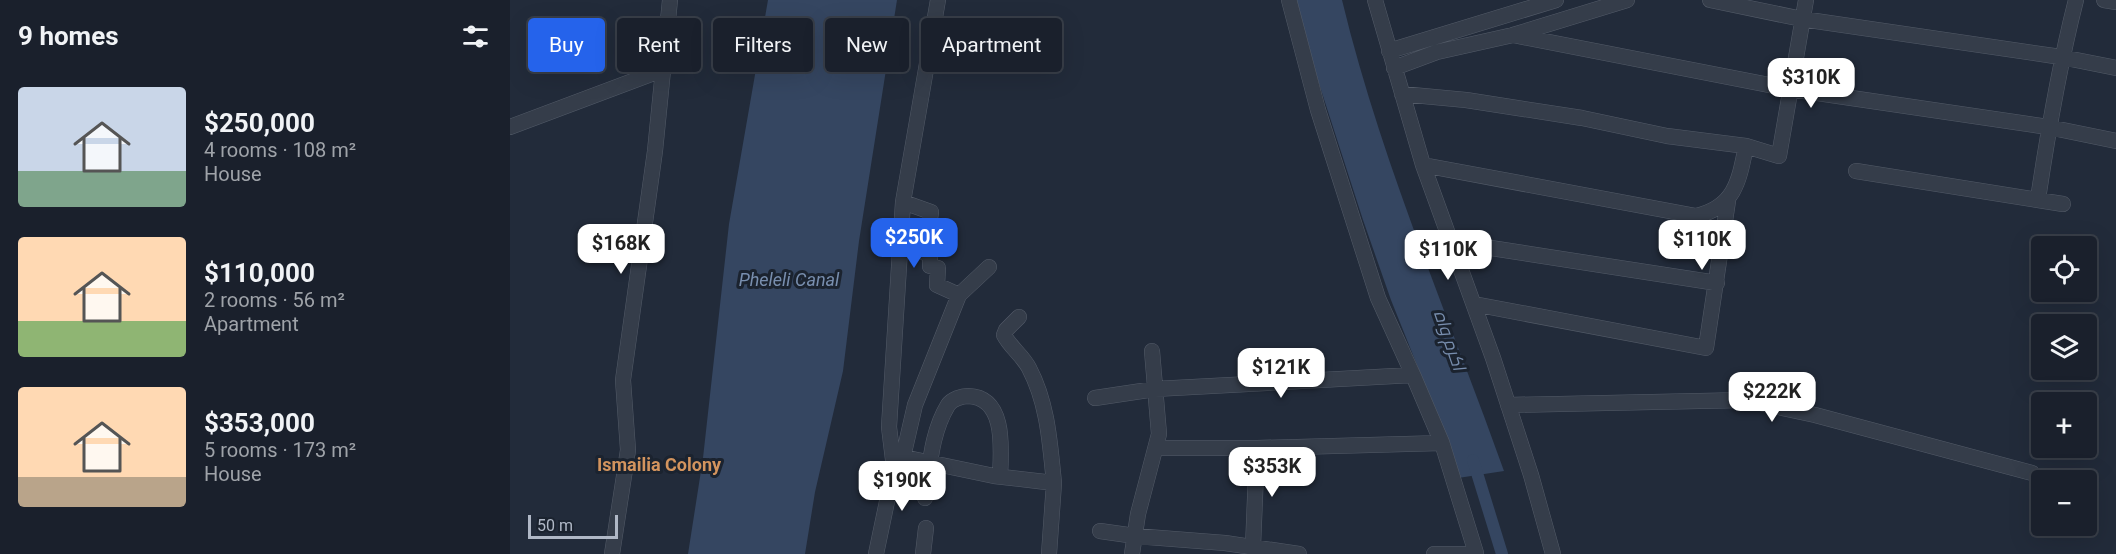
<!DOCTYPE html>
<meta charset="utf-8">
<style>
body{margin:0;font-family:Roboto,Cairo,sans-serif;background:#232834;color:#f1f3f6;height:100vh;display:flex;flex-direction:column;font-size:22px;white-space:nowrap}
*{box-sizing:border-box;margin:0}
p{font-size:20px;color:#9fa3a9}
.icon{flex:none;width:33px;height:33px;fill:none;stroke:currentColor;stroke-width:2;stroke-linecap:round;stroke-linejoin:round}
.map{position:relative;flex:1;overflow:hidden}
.panel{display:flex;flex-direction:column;background:#1a202c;width:510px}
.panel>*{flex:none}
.guide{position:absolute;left:18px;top:18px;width:570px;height:54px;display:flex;gap:12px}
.buttons{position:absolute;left:1521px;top:236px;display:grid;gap:12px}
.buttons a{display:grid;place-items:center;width:66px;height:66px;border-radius:6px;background:#1a202c;box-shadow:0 6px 24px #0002,0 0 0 2px #383e48;font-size:30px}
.scale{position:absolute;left:18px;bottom:15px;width:90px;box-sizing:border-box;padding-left:6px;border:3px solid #b0b8c6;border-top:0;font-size:16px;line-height:21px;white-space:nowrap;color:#b0b8c6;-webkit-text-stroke:4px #1b232f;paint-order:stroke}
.price{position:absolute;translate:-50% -51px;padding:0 14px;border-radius:12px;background:#fff;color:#222;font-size:20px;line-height:39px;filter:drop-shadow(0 2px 3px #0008)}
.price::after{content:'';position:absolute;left:50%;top:36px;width:18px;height:14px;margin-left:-9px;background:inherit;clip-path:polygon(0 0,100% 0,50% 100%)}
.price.active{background:#2563eb;color:#fff}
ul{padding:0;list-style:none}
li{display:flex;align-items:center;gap:18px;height:150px;padding:0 18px}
li span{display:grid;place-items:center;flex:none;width:168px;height:120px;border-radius:6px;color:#555}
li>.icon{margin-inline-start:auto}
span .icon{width:72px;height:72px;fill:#fffc;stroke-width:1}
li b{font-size:26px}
h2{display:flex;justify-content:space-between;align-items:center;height:72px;padding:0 18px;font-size:26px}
.chip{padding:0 21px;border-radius:6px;background:#1a202c;box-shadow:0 6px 24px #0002,0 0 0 2px #383e48;font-size:21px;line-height:54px}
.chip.active{background:#2563eb;color:#fff}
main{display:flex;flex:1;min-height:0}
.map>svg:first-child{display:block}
</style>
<main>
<section class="panel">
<h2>9 homes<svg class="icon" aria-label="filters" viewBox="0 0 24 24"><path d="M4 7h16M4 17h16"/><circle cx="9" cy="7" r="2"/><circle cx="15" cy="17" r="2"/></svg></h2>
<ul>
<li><span style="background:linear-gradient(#c9d6e8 70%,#7fa58c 0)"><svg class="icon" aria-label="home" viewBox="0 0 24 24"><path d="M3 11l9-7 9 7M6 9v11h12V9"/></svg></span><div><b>$250,000</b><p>4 rooms · 108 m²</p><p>House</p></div></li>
<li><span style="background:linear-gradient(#ffd9b3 70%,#8fb573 0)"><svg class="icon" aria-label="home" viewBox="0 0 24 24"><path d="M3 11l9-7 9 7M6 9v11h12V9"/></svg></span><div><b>$110,000</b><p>2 rooms · 56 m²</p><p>Apartment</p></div></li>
<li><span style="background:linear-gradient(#ffd9b3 75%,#b9a48a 0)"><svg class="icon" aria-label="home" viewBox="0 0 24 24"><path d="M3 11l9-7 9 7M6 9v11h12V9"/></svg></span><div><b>$353,000</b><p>5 rooms · 173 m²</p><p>House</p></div></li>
</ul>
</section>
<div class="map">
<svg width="1606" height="554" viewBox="0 0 1606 554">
<rect width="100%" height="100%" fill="#222b3a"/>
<path fill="#354661" d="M258,0H387L349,241L333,371L305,492L295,554H178L193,458L219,224Z
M786,0H832C871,162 938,314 994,471L948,478L927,415L881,300L853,220L794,37Z"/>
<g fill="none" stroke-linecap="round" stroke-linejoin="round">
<path stroke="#354661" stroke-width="12" d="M963,460L992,554"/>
<defs>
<path id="minor" d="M779,0L808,110L868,298L903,375
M865,0L913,165L983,358L1021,475L1043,554
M1200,0L1292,19L1551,57L1606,68
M1594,0L1606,2
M1003,35L1280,89L1538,127L1606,141
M879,51L1046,0
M884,68L927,52L1003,35L1117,0
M892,94L956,100L1072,118L1157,136L1236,146L1269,156L1296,0
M0,127L152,70
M913,165L1186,216C1225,207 1229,181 1236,146
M1346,171L1553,204
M1528,199C1538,132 1549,66 1566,0
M393,202L421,212L415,253L420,256V266L428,268L427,285L449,295
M942,242L1207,283
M964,304L1196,348L1218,201
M509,317L496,330L494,335C500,347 513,356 519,368C538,404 540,444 544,483
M585,398L645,389L903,375L932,443
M998,405L1236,400L1305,415L1522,473
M646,448H747L932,443L966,553
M393,457L484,476L544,483L539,554
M384,468L379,427L393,202L428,0
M415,498C420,466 421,433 438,405C442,399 452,396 458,396C497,397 491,451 490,477
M590,531L625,536L715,543L789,554
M743,547L747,448
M102,554L118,450L113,380L145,151L160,0
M366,554L384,468L393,457L405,405L449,295L479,267
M413,554L416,528
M622,554L628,514L649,434L642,351
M924,554H966"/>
</defs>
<use href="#minor" stroke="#535b68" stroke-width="16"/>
<use href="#minor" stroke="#353d4a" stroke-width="15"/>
</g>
<g text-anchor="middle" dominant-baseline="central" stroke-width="6" stroke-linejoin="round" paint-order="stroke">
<g font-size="18" font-style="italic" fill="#788eae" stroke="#1b232f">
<text x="279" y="279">Pheleli Canal</text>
<text transform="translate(940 340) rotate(71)">اکرم واہ</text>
</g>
<g font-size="18" font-weight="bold" fill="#d3945e" stroke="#1b232f">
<text x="149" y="464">Ismailia Colony</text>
</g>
</g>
</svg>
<div class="buttons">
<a><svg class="icon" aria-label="locate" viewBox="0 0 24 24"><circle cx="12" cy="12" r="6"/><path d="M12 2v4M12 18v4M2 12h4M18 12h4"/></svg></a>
<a><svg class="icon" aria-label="layers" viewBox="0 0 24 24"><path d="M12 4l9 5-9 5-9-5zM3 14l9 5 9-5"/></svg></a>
<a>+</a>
<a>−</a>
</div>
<div class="scale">50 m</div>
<b class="price" style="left:1301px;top:109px">$310K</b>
<b class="price active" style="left:404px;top:269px">$250K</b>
<b class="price" style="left:1192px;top:271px">$110K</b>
<b class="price" style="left:111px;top:275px">$168K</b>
<b class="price" style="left:938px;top:281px">$110K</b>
<b class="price" style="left:771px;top:399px">$121K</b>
<b class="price" style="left:1262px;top:423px">$222K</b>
<b class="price" style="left:762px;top:498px">$353K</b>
<b class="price" style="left:392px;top:512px">$190K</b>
<div class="guide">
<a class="chip active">Buy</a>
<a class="chip">Rent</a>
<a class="chip">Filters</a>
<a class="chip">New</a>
<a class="chip">Apartment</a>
</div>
</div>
</main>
